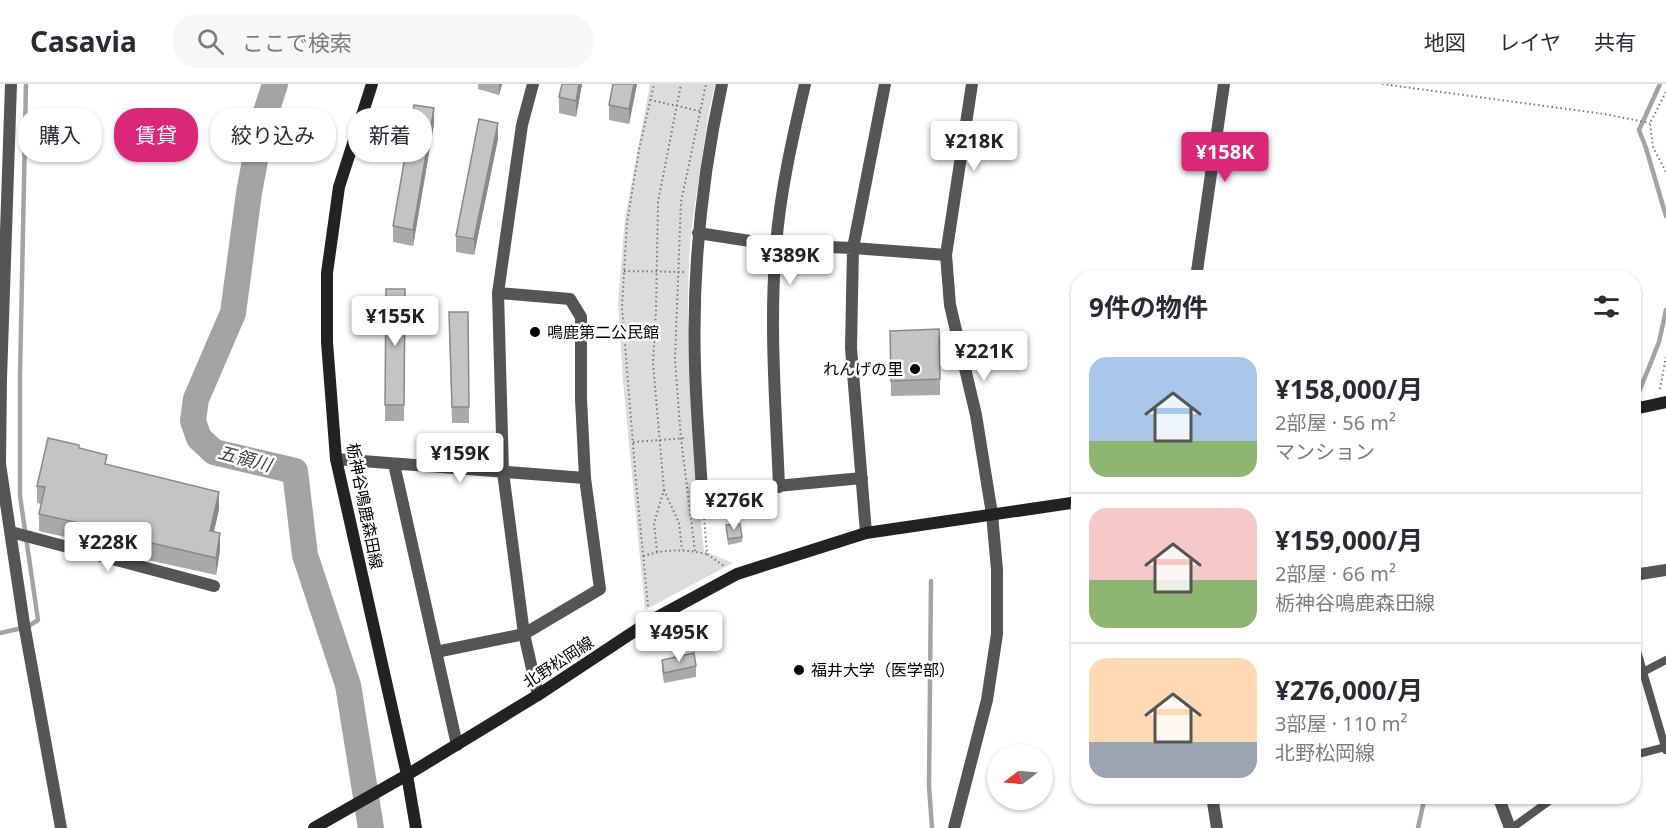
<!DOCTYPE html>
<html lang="ja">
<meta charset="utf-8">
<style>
body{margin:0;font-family:"Noto Sans","Noto Sans JP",sans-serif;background:#f7f7f7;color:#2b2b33;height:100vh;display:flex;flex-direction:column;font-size:22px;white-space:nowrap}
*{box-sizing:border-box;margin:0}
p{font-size:20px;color:#7c7c81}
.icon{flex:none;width:33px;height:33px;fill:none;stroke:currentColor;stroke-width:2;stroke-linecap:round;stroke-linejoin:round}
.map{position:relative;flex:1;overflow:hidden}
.details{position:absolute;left:1071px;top:186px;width:570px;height:534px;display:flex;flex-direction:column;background:#fff;border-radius:24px;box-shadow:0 2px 4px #0004}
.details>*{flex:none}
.hud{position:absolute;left:18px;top:24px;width:570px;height:54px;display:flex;gap:12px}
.needle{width:39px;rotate:254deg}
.controls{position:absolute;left:987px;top:660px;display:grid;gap:12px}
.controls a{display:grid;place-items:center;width:66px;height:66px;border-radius:50%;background:#fff;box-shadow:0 2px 4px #0004;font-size:30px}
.price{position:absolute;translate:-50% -51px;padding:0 14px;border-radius:6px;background:#fff;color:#222;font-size:20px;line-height:39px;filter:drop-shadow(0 2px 3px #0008)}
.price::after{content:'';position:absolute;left:50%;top:36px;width:18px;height:14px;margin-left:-9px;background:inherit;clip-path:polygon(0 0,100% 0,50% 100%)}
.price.on{background:#db2777;color:#fff}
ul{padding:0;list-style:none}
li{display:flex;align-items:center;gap:18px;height:150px;padding:0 18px}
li+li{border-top:2px solid #e1e1e2}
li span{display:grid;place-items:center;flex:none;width:168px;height:120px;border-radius:18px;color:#555}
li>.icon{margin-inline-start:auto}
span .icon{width:72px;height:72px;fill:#fffc;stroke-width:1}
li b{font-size:26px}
h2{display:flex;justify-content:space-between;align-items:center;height:72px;padding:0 18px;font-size:26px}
.chip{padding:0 21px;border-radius:24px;background:#fff;box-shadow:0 2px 4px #0004;font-size:21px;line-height:54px}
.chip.on{background:#db2777;color:#fff}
header{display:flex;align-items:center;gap:36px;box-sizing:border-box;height:84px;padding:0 30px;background:#fff;border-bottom:2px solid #e1e1e2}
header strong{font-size:28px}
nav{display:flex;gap:33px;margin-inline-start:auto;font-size:21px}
.search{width:420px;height:54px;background:#f7f7f7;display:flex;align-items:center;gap:15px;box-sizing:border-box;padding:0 21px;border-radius:24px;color:#7c7c81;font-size:22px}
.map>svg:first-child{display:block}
</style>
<header>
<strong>Casavia</strong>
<div class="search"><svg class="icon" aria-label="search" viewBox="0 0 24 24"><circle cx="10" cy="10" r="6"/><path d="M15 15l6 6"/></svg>ここで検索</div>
<nav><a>地図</a><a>レイヤ</a><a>共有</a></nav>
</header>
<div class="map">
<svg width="1666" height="744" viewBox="0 0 1666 744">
<rect width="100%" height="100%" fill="#fff"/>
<path fill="#dcdcdc" d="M650,0H715C708,27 705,54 701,81C696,114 690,147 689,180C685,276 694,371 704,467L733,479L645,526L623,297L618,219L625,134Z"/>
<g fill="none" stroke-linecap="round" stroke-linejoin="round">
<path stroke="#a3a3a3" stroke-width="4.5" d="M1660,0L1639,46L1646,64L1666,132
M1634,309L1639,308L1659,258L1666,226
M931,497L929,702L932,744
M0,549L27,543L38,536L20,412V292L26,0
M1418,744L1425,712"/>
<path stroke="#a3a3a3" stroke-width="26" d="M275,0L261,44L249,109L233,229L196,315L193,337L199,354L214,368L295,387L305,471L348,601L371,744"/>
<path stroke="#777" stroke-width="2" stroke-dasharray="1.5 3" stroke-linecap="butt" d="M1382,0L1604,30L1650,39
M1666,8L1650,39L1653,63L1666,88
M650,16L700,27
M624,187L685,188
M1660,305L1666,273
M633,358L687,354
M664,406L679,439L682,466
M703,421L707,470L724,482
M695,467L681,355L675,276L681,118L706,0
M657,468L654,439L664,406L653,279L656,227L658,118L681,0
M643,472C666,465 684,465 707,470
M648,522L636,398L622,223L627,139L639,66L654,0"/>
<path stroke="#555" stroke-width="8" d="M1634,557L1666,666
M1643,588L1666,576
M1634,671L1666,663
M1512,744L1556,712"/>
<path stroke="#555" stroke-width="12" d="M722,0C702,92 692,187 695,282C696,324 700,367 702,409L862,394
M698,149L776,161L853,164L946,171
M1196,194L1224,0
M336,375L585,394
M394,380L457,661
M779,403C776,323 769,242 776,162C780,108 793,52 805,0
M11,448L214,502
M866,449L851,264L853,164L885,0
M1634,491L1666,486
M436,568L524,550L600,505L585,394L581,315V233L570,215L498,209
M1498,712L1510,744"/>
<path stroke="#555" stroke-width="12" d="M11,0L1,295L0,380L24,540L61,744
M533,0L522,41L498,209L503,388L524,550L538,611
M1212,712L1217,744
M954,744L987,616L997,550V486L992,430L976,331L950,221L946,171L972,0"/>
<path stroke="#222" stroke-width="12" d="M372,0L339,103L327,189V258L336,375L407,691L416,744
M1634,325L1666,318
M314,744L407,691L538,611L650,537L737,490L866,449L1078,418"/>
</g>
<path fill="#a9a9a9" d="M478,0H502L499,11L478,5Z
M562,0H582L576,33L559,29V13Z
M613,0H637L629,40L609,36V21Z
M434,40L413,162L393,158V142Z
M498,55L474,171L456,168V152Z
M386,205H405L404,337H385Z
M468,228L469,339H452L449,244Z
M890,247L940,295V311L891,312Z
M79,365L107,381L219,425L214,448L220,466L216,491L143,475L96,460L39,447V430L41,420L37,419V402Z
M1078,421V491L1071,443V422Z
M726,441L742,453V458L728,461Z
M662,576L696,582V593L664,599L662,587Z"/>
<path fill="#898989" d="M499,0H502L499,11Z
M579,0H582L576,33V17Z
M634,0H637L629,40V25Z
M434,24V40L413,162V146Z
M498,39V55L474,171V155Z
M219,408V425L210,464V447Z
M220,449V466L216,491V474Z"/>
<path fill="#c4c4c4" stroke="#898989" stroke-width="1.5" d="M562,0H579L576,17L559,13Z
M613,0H634L629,25L609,21Z
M414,21L434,24L413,146L393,142Z
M479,35L498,39L474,155L456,152Z
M386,205H405L404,321H385Z
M449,228H468L469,323H452Z
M939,245L940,295L891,297L890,247Z
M48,354L79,361V364L107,371L105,380L219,408L210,447L220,449L216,474L143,457L96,443L39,430L45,403L37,402Z
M1078,421V470L1071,422Z
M740,440L742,453L728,455L726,441Z
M694,569L696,582L664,589L662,576Z"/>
<g fill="#000" stroke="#fff" stroke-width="2">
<circle cx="535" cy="248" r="6"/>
<circle cx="915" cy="285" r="6"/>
<circle cx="799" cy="586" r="6"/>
</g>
<g text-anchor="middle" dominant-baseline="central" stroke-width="5" stroke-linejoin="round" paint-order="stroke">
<g font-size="16" fill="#000" stroke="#fff" text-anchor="start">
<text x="547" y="248">鳴鹿第二公民館</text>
<text x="903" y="285" text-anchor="end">れんげの里</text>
<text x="811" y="586">福井大学（医学部）</text>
</g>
<g font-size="16" fill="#000" stroke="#fff">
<text transform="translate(365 422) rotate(79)">栃神谷鳴鹿森田線</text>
<text transform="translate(558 578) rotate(-33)">北野松岡線</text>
</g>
<g font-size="18" font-style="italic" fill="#444" stroke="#fff">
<text transform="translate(245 374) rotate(15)">五領川</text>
</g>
</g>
</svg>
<div class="controls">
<a><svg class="needle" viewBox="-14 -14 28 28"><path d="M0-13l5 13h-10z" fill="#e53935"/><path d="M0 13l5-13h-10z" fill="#7c7c81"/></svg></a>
</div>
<b class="price" style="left:974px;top:88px">¥218K</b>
<b class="price on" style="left:1225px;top:99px">¥158K</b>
<b class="price" style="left:790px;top:202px">¥389K</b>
<b class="price" style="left:395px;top:263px">¥155K</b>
<b class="price" style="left:984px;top:298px">¥221K</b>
<b class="price" style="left:460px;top:400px">¥159K</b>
<b class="price" style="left:734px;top:447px">¥276K</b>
<b class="price" style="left:108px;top:489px">¥228K</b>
<b class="price" style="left:679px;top:579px">¥495K</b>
<div class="hud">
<a class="chip">購入</a>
<a class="chip on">賃貸</a>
<a class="chip">絞り込み</a>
<a class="chip">新着</a>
</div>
<section class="details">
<h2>9件の物件<svg class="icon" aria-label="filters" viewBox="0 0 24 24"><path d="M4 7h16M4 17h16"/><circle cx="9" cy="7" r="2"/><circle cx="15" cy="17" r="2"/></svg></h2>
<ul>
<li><span style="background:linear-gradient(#a9c7e8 70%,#8fb573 0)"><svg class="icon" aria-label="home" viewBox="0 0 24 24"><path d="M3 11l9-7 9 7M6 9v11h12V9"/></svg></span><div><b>¥158,000/月</b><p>2部屋 · 56 m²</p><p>マンション</p></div></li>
<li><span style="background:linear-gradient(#f6c9c9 60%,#8fb573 0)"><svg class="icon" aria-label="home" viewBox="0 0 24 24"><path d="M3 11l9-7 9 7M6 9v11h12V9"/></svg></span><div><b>¥159,000/月</b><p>2部屋 · 66 m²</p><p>栃神谷鳴鹿森田線</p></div></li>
<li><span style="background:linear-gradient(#ffd9b3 70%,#9aa5b1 0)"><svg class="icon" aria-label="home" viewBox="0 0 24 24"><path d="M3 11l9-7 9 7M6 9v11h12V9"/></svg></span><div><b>¥276,000/月</b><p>3部屋 · 110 m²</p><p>北野松岡線</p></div></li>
</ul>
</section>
</div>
